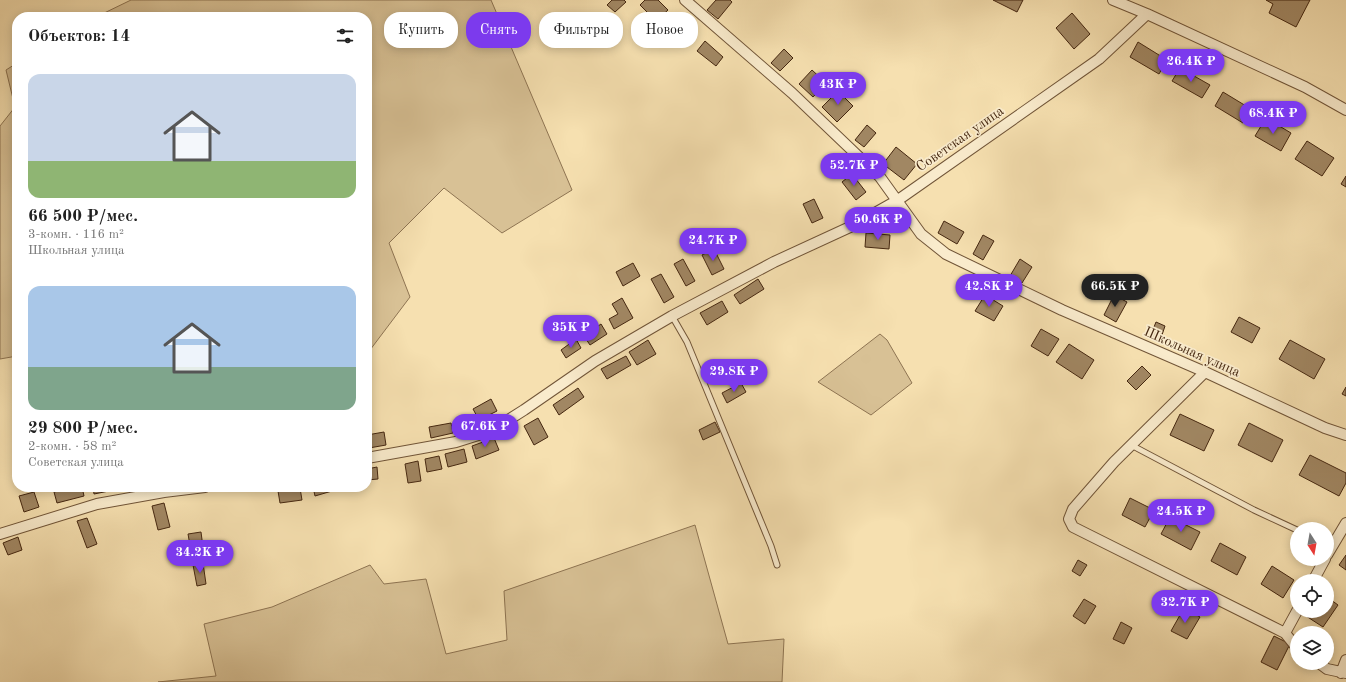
<!DOCTYPE html>
<html lang="ru">
<meta charset="utf-8">
<style>
body{margin:0;font-family:"Old Standard TT",serif;background:#f6f6f6;color:#222;height:100vh;display:flex;flex-direction:column;font-size:15px;white-space:nowrap}
*{box-sizing:border-box;margin:0}
p{font-size:13px;color:#767676}
.icon{flex:none;width:22px;height:22px;fill:none;stroke:currentColor;stroke-width:2;stroke-linecap:round;stroke-linejoin:round}
.map{position:relative;flex:1;overflow:hidden}
.panel{position:absolute;left:12px;top:12px;width:360px;height:480px;display:flex;flex-direction:column;background:#fff;border-radius:16px;box-shadow:0 2px 10px #0003}
.panel>*{flex:none}
.hud{position:absolute;left:384px;top:12px;width:380px;height:36px;display:flex;gap:8px}
.needle{width:26px;rotate:169deg}
.fabs{position:absolute;left:1290px;top:522px;display:grid;gap:8px}
.fabs a{display:grid;place-items:center;width:44px;height:44px;border-radius:50%;background:#fff;box-shadow:0 2px 10px #0003;font-size:20px}
.price{position:absolute;translate:-50% -34px;padding:0 9px;border-radius:14px;background:#7c3aed;color:#fff;font-size:13px;line-height:26px;filter:drop-shadow(0 1px 2px #0008)}
.price::after{content:'';position:absolute;left:50%;top:24px;width:12px;height:9px;margin-left:-6px;background:inherit;clip-path:polygon(0 0,100% 0,50% 100%)}
.price.selected{background:#222;color:#fff}
ul{padding:0;list-style:none}
li{display:grid;align-content:center;gap:8px;height:212px;padding:0 16px}
li span{display:grid;place-items:center;height:124px;border-radius:12px;color:#555}
li>.icon{margin-inline-start:auto}
span .icon{width:72px;height:72px;fill:#fffc;stroke-width:1}
li b{font-size:17px}
h2{display:flex;justify-content:space-between;align-items:center;height:48px;padding:0 16px;font-size:17px}
.chip{padding:0 14px;border-radius:16px;background:#fff;box-shadow:0 2px 10px #0003;font-size:14px;line-height:36px}
.chip.selected{background:#7c3aed;color:#fff}
.map>svg:first-child{display:block}
</style>
<div class="map">
<svg width="1346" height="682" viewBox="0 0 1346 682">
<rect width="100%" height="100%" fill="#f6e0b0"/>
<filter id="stains"><feTurbulence type="fractalNoise" baseFrequency=".005" numOctaves="4"/><feColorMatrix values="0 0 0 0 .2 0 0 0 0 .09 0 0 0 0 .02 0 0 0 .5 -.17"/></filter>
<radialGradient id="worn" r=".72"><stop offset=".6" stop-color="#630" stop-opacity="0"/><stop offset="1" stop-color="#630" stop-opacity=".3"/></radialGradient>
<path fill="#d8c195" stroke="#8e7452" d="M131,0H491L572,190L502,233L444,188L389,243L410,297L367,354V17H96Z
M17,63V356L0,359V126L15,107L6,70Z
M880,334L887,340L912,383L871,415L818,382Z
M695,525L728,644L784,639L782,682H158L216,676L204,624L272,607L370,565L384,584L426,579L446,654L507,640L504,591Z"/>
<path fill="#a18763" stroke="#452710" d="M612,0H624L626,2L615,12L607,5Z
M645,0H658L668,10L656,21L640,5Z
M716,0H730L732,2L718,19L707,10Z
M993,0H1023L1017,12Z
M1266,0H1310L1296,27L1269,13L1273,4Z
M1072,13L1090,34L1074,49L1056,28Z
M705,41L723,57L716,66L697,51Z
M1138,42L1167,60L1159,74L1130,57Z
M784,49L793,58L780,71L771,63Z
M1180,68L1210,85L1202,98L1172,81Z
M812,70L826,83L813,97L799,84Z
M838,91L853,106L837,122L822,107Z
M1223,92L1251,109L1243,123L1215,106Z
M1266,118L1291,133L1281,151L1255,136Z
M867,125L876,133L864,147L855,140Z
M1307,141L1334,158L1322,176L1295,159Z
M896,147L917,164L904,180L883,164Z
M852,174L866,192L856,200L842,182Z
M1346,176V187L1341,184Z
M814,199L823,218L812,223L803,204Z
M944,221L964,232L957,244L938,233Z
M866,233L890,235L889,249L865,247Z
M983,235L994,241L983,260L973,254Z
M714,249L724,269L712,275L702,255Z
M683,259L695,281L686,286L674,264Z
M1020,259L1032,267L1022,283L1010,276Z
M633,263L640,276L623,286L616,272Z
M661,274L674,297L664,303L651,279Z
M758,279L764,289L740,304L734,295Z
M985,295L1003,306L994,321L975,311Z
M1114,295L1127,302L1116,322L1104,315Z
M622,298L633,318L614,329L609,319L618,314L612,304Z
M722,301L728,312L707,325L700,313Z
M1239,317L1260,328L1252,343L1231,332Z
M1156,322L1165,326L1160,341L1150,337Z
M601,324L607,334L590,345L584,336Z
M1041,329L1059,339L1048,356L1031,346Z
M576,339L581,348L566,358L561,350Z
M648,340L656,354L637,365L629,352Z
M1290,340L1325,359L1314,379L1279,359Z
M1069,344L1094,360L1082,379L1056,362Z
M626,356L631,365L607,379L601,369Z
M1142,366L1151,375L1136,390L1127,381Z
M741,383L746,392L727,403L722,393Z
M1346,387V396L1342,394Z
M578,388L584,397L559,415L553,405Z
M491,399L497,411L479,420L473,409Z
M1180,414L1214,430L1204,451L1170,435Z
M538,418L548,437L534,445L524,426Z
M715,422L720,432L703,440L699,430Z
M451,423L453,433L431,438L429,427Z
M1249,423L1283,440L1272,462L1238,445Z
M384,432L386,445L369,448L367,435Z
M494,438L499,450L476,459L472,446Z
M464,449L467,462L448,467L445,454Z
M1310,455L1346,473V483L1339,496L1299,475Z
M439,456L442,469L427,472L425,459Z
M418,461L421,481L408,483L405,464Z
M377,467L378,479L367,480V469Z
M78,487H82L84,496L57,503L54,492Z
M93,487H113L114,490L94,494Z
M313,487H331L332,491L315,496Z
M300,488L302,500L280,503L278,491Z
M34,492L39,507L24,512L19,496Z
M1130,498L1154,510L1145,527L1122,515Z
M164,503L170,527L158,530L152,506Z
M1170,517L1200,532L1191,550L1161,534Z
M87,518L97,544L87,548L77,521Z
M201,532L204,555L192,557L188,534Z
M18,537L22,550L8,555L3,543Z
M1220,543L1246,557L1237,575L1211,561Z
M1346,555V570L1339,565Z
M1078,560L1087,565L1080,576L1072,571Z
M203,563L206,584L197,586L193,565Z
M1272,566L1294,580L1283,598L1261,584Z
M1327,597L1338,605L1323,627L1306,616L1309,611H1327Z
M1084,599L1096,606L1085,624L1073,616Z
M1184,608L1200,617L1187,639L1171,631Z
M1121,622L1132,628L1124,644L1113,639Z
M1274,636L1290,644L1277,670L1261,662Z"/>
<g fill="none" stroke-linecap="round" stroke-linejoin="round">
<defs>
<path id="service" d="M672,316L687,342L771,546L777,565
M1131,445L1254,510L1297,530"/>
<path id="minor" d="M685,0L792,93L880,177L921,234L946,254L1062,310L1205,372L1325,428L1346,435
M1113,0L1147,14L1305,87L1346,110
M1205,372L1114,462L1073,509L1069,519L1073,527L1285,633L1297,648
M367,458L456,442L491,431L524,410L595,361L672,316L774,262L850,227L898,200L1099,59L1147,14
M0,534L97,504L164,492L205,487
M1327,555L1346,523
M1313,581L1325,559
M1285,633L1297,611
M1319,663L1327,669L1346,673
M1341,673L1346,660"/>
</defs>
<use href="#service" stroke="#715538" stroke-width="7"/>
<use href="#minor" stroke="#715538" stroke-width="12"/>
<use href="#service" stroke="#f9ebcc" stroke-width="5"/>
<use href="#minor" stroke="#f9ebcc" stroke-width="10"/>
</g>
<g text-anchor="middle" dominant-baseline="central" stroke-width="3.5" stroke-linejoin="round" paint-order="stroke">
<g font-size="14" fill="#452710" stroke="#f9ebcc">
<text transform="translate(960 139) rotate(-35)">Советская улица</text>
<text transform="translate(1192 352) rotate(24)">Школьная улица</text>
</g>
</g>
<rect width="100%" height="100%" filter="url(#stains)"/>
<rect width="100%" height="100%" fill="url(#worn)"/>
</svg>
<div class="fabs">
<a><svg class="needle" viewBox="-14 -14 28 28"><path d="M0-13l5 13h-10z" fill="#e53935"/><path d="M0 13l5-13h-10z" fill="#767676"/></svg></a>
<a><svg class="icon" aria-label="locate" viewBox="0 0 24 24"><circle cx="12" cy="12" r="6"/><path d="M12 2v4M12 18v4M2 12h4M18 12h4"/></svg></a>
<a><svg class="icon" aria-label="layers" viewBox="0 0 24 24"><path d="M12 4l9 5-9 5-9-5zM3 14l9 5 9-5"/></svg></a>
</div>
<b class="price" style="left:1191px;top:83px">26.4K ₽</b>
<b class="price" style="left:838px;top:106px">43K ₽</b>
<b class="price" style="left:1273px;top:135px">68.4K ₽</b>
<b class="price" style="left:854px;top:187px">52.7K ₽</b>
<b class="price" style="left:878px;top:241px">50.6K ₽</b>
<b class="price" style="left:713px;top:262px">24.7K ₽</b>
<b class="price" style="left:989px;top:308px">42.8K ₽</b>
<b class="price selected" style="left:1115px;top:308px">66.5K ₽</b>
<b class="price" style="left:571px;top:349px">35K ₽</b>
<b class="price" style="left:734px;top:393px">29.8K ₽</b>
<b class="price" style="left:485px;top:448px">67.6K ₽</b>
<b class="price" style="left:1181px;top:533px">24.5K ₽</b>
<b class="price" style="left:200px;top:574px">34.2K ₽</b>
<b class="price" style="left:1185px;top:624px">32.7K ₽</b>
<div class="hud">
<a class="chip">Купить</a>
<a class="chip selected">Снять</a>
<a class="chip">Фильтры</a>
<a class="chip">Новое</a>
</div>
<section class="panel">
<h2>Объектов: 14<svg class="icon" aria-label="filters" viewBox="0 0 24 24"><path d="M4 7h16M4 17h16"/><circle cx="9" cy="7" r="2"/><circle cx="15" cy="17" r="2"/></svg></h2>
<ul>
<li><span style="background:linear-gradient(#c9d6e8 70%,#8fb573 0)"><svg class="icon" aria-label="home" viewBox="0 0 24 24"><path d="M3 11l9-7 9 7M6 9v11h12V9"/></svg></span><div><b>66 500 ₽/мес.</b><p>3-комн. · 116 m²</p><p>Школьная улица</p></div></li>
<li><span style="background:linear-gradient(#a9c7e8 65%,#7fa58c 0)"><svg class="icon" aria-label="home" viewBox="0 0 24 24"><path d="M3 11l9-7 9 7M6 9v11h12V9"/></svg></span><div><b>29 800 ₽/мес.</b><p>2-комн. · 58 m²</p><p>Советская улица</p></div></li>
</ul>
</section>
</div>
